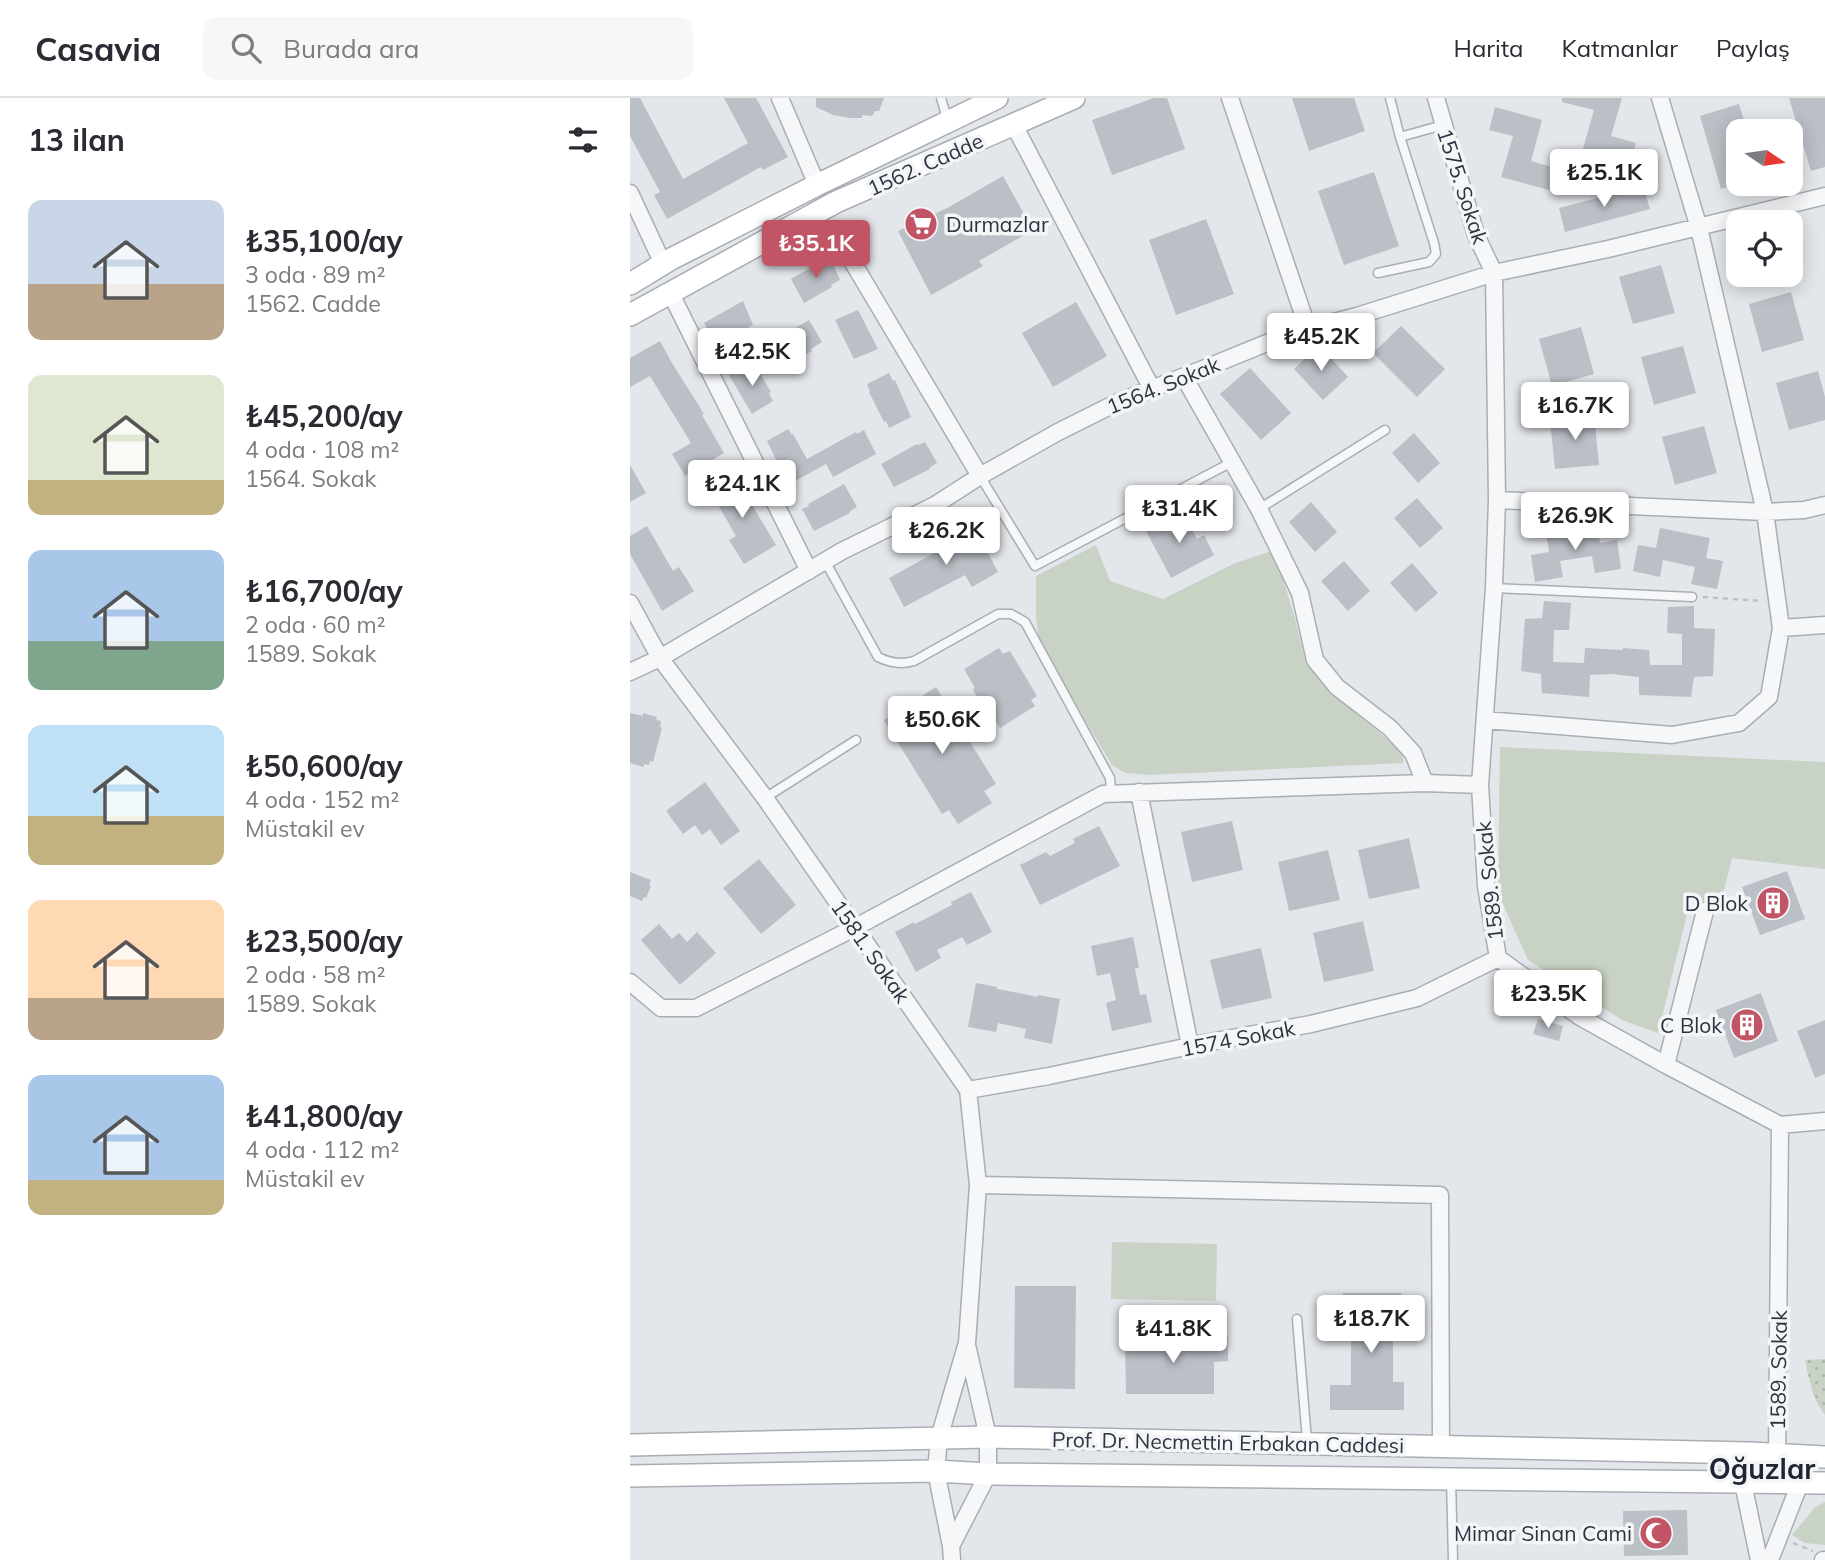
<!DOCTYPE html>
<html lang="tr">
<meta charset="utf-8">
<style>
body{margin:0;font-family:Mulish,sans-serif;background:#f7f7f7;color:#2b2b33;height:100vh;display:flex;flex-direction:column;font-size:26px;white-space:nowrap}
*{box-sizing:border-box;margin:0}
p{font-size:23px;color:#7c7c81}
.icon{flex:none;width:38px;height:38px;fill:none;stroke:currentColor;stroke-width:2;stroke-linecap:round;stroke-linejoin:round}
.map{position:relative;flex:1;overflow:hidden}
.panel{display:flex;flex-direction:column;background:#fff;width:630px}
.panel>*{flex:none}
.needle{width:46px;rotate:103deg}
.buttons{position:absolute;left:1096px;top:21px;display:grid;gap:14px}
.buttons a{display:grid;place-items:center;width:77px;height:77px;border-radius:14px;background:#fff;box-shadow:0 4px 18px #0003;font-size:35px}
.price{position:absolute;translate:-50% -60px;padding:0 16px;border-radius:7px;background:#fff;color:#222;font-size:23px;line-height:46px;filter:drop-shadow(0 2px 4px #0008)}
.price::after{content:'';position:absolute;left:50%;top:42px;width:21px;height:16px;margin-left:-10px;background:inherit;clip-path:polygon(0 0,100% 0,50% 100%)}
.price.current{background:#c25565;color:#fff}
ul{padding:0;list-style:none}
li{display:flex;align-items:center;gap:21px;height:175px;padding:0 28px}
li span{display:grid;place-items:center;flex:none;width:196px;height:140px;border-radius:14px;color:#555}
li>.icon{margin-inline-start:auto}
span .icon{width:84px;height:84px;fill:#fffc;stroke-width:1}
li b{font-size:30px}
h2{display:flex;justify-content:space-between;align-items:center;height:84px;padding:0 28px;font-size:30px}
header{display:flex;align-items:center;gap:42px;box-sizing:border-box;height:98px;padding:0 35px;background:#fff;border-bottom:2px solid #e1e1e2}
header strong{font-size:33px}
nav{display:flex;gap:38px;margin-inline-start:auto;font-size:24px}
.search{width:490px;height:63px;background:#f7f7f7;display:flex;align-items:center;gap:18px;box-sizing:border-box;padding:0 24px;border-radius:14px;color:#7c7c81;font-size:26px}
main{display:flex;flex:1;min-height:0}
.map>svg:first-child{display:block}
</style>
<header>
<strong>Casavia</strong>
<div class="search"><svg class="icon" aria-label="search" viewBox="0 0 24 24"><circle cx="10" cy="10" r="6"/><path d="M15 15l6 6"/></svg>Burada ara</div>
<nav><a>Harita</a><a>Katmanlar</a><a>Paylaş</a></nav>
</header>
<main>
<section class="panel">
<h2>13 ilan<svg class="icon" aria-label="filters" viewBox="0 0 24 24"><path d="M4 7h16M4 17h16"/><circle cx="9" cy="7" r="2"/><circle cx="15" cy="17" r="2"/></svg></h2>
<ul>
<li><span style="background:linear-gradient(#c9d6e8 60%,#b9a48a 0)"><svg class="icon" aria-label="home" viewBox="0 0 24 24"><path d="M3 11l9-7 9 7M6 9v11h12V9"/></svg></span><div><b>₺35,100/ay</b><p>3 oda · 89 m²</p><p>1562. Cadde</p></div></li>
<li><span style="background:linear-gradient(#dfe7d0 75%,#c2b280 0)"><svg class="icon" aria-label="home" viewBox="0 0 24 24"><path d="M3 11l9-7 9 7M6 9v11h12V9"/></svg></span><div><b>₺45,200/ay</b><p>4 oda · 108 m²</p><p>1564. Sokak</p></div></li>
<li><span style="background:linear-gradient(#a9c7e8 65%,#7fa58c 0)"><svg class="icon" aria-label="home" viewBox="0 0 24 24"><path d="M3 11l9-7 9 7M6 9v11h12V9"/></svg></span><div><b>₺16,700/ay</b><p>2 oda · 60 m²</p><p>1589. Sokak</p></div></li>
<li><span style="background:linear-gradient(#bfe0f5 65%,#c2b280 0)"><svg class="icon" aria-label="home" viewBox="0 0 24 24"><path d="M3 11l9-7 9 7M6 9v11h12V9"/></svg></span><div><b>₺50,600/ay</b><p>4 oda · 152 m²</p><p>Müstakil ev</p></div></li>
<li><span style="background:linear-gradient(#ffd9b3 70%,#b9a48a 0)"><svg class="icon" aria-label="home" viewBox="0 0 24 24"><path d="M3 11l9-7 9 7M6 9v11h12V9"/></svg></span><div><b>₺23,500/ay</b><p>2 oda · 58 m²</p><p>1589. Sokak</p></div></li>
<li><span style="background:linear-gradient(#a9c7e8 75%,#c2b280 0)"><svg class="icon" aria-label="home" viewBox="0 0 24 24"><path d="M3 11l9-7 9 7M6 9v11h12V9"/></svg></span><div><b>₺41,800/ay</b><p>4 oda · 112 m²</p><p>Müstakil ev</p></div></li>
</ul>
</section>
<div class="map">
<svg width="1195" height="1462" viewBox="0 0 1195 1462">
<defs>
<pattern id="grass-dots" width="8" height="8" patternUnits="userSpaceOnUse" patternTransform="scale(1.75)"><rect width="8" height="8" fill="#c9d3c5"/><path d="M2 2h.1M6 6h.1" fill="none" stroke="#adb6aa" stroke-width="1.8" stroke-linecap="round"/></pattern>
</defs>
<rect width="100%" height="100%" fill="#e3e6ea"/>
<path fill="url(#grass-dots)" d="M1195,1261V1317C1182,1301 1179,1281 1175,1262Z"/>
<path fill="#c9d3c5" d="M466,447L480,483L533,501L603,466L644,452L664,517L675,561L700,594L774,655L773,665L519,677L496,675L482,667L410,547L406,519V478Z
M870,649L1195,664V771L1102,760L1090,808L1061,800L1028,935L992,922L898,862L868,795Z
M482,1144L587,1146L586,1203L481,1201Z
M1195,1404V1447L1175,1445L1162,1437L1185,1409Z"/>
<path fill="#bbbfc6" d="M0,0H10L53,81L118,45L94,0H126L158,59L133,72L131,69L37,121L24,97L30,94L0,38Z
M186,0H254L249,13H245L242,18L232,17V20H220L203,17L186,9Z
M524,0H537L555,51L482,77L462,22Z
M662,0H724L735,33L679,53Z
M932,0H992L981,38L1006,45L999,68L952,54L964,12L932,4Z
M1159,0H1195V69L1181,73Z
M1109,6L1117,33H1108V86L1091,91L1070,18Z
M865,9L912,22L901,63L925,70L919,92L871,79L883,38L859,32Z
M744,74L769,148L714,167L688,93Z
M373,78L403,132L349,163L353,168L301,197L268,133L319,109Z
M1013,88L1020,111L935,134L929,110Z
M576,121L604,196L546,217L519,142Z
M200,159L210,182L201,187L202,189L174,205L161,181Z
M1031,167L1045,215L1003,226L989,179Z
M1161,194L1174,242L1132,254L1119,206Z
M113,203L123,227L114,232L115,234L95,245L94,243L86,247L74,225Z
M446,204L477,258L423,289L392,235Z
M228,212L248,251L224,261L205,222Z
M179,222L192,244L181,251L182,253L161,264L160,262L152,266L141,244Z
M771,228L815,271L787,299L743,255Z
M951,229L964,276L922,288L909,241Z
M30,243L42,265L74,316L72,317L94,355L55,378L42,356L61,345L20,278L0,289V260Z
M689,247L718,279L693,302L664,271Z
M1053,248L1066,295L1024,307L1011,259Z
M122,266L127,275L129,274L141,294L139,295L143,303L122,316L99,277Z
M620,270L661,315L631,342L590,296Z
M1188,273L1195,299V322L1159,332L1146,285Z
M259,275L263,283L265,282L281,319L259,330L256,323L254,324L239,294L240,293L237,286Z
M964,317L969,367L925,371L920,322Z
M1074,328L1087,375L1045,387L1032,339Z
M158,331L162,337L163,336L177,361L226,334L227,336L234,332L246,356L203,379L196,366L160,386L156,378H154L137,343Z
M784,335L810,365L788,385L762,355Z
M295,344L307,365L299,370L300,371L264,389L251,366L287,346L288,347Z
M0,367L16,395L0,404Z
M104,377L146,447L114,466L99,442L106,438L79,391Z
M214,386L227,409L219,414L220,415L184,433L172,411L179,408L178,406Z
M787,400L813,430L790,450L764,420Z
M681,404L707,434L685,454L659,424Z
M553,414L567,441L574,437L584,457L541,480L516,433Z
M342,425L368,474L342,489L335,477L274,509L259,480L319,447L315,439Z
M967,426L970,445L987,442L991,471L965,475L962,458L930,463L933,479L905,484L901,457L919,454L916,434Z
M17,428L43,473L49,469L64,493L32,513L0,456V438Z
M1030,430L1080,440L1076,460L1093,463L1087,491L1061,486L1065,469L1033,462L1030,479L1003,473L1008,447L1026,450Z
M714,463L740,493L718,513L691,483Z
M782,465L808,495L786,514L760,485Z
M914,503L941,505L939,532H924L923,564L954,565L955,550L993,552V550L1019,552L1020,567H1052V536L1037,535L1038,509L1064,508V530L1085,531L1083,578L1064,579L1061,599L1009,597V579L982,576L960,577L959,599L912,595L911,576L891,573L895,521L912,520Z
M369,550L373,556L380,553L407,598L401,602L405,608L370,630L356,608L353,609L343,592L345,590L334,571Z
M306,589L366,686L354,693L362,705L328,726L319,712L312,716L254,622Z
M0,615L13,618V615L27,619L26,622L31,623L30,629L32,630L23,664L20,663L19,667L14,666V669L0,665Z
M75,684L110,733L91,747L80,731L72,737L65,727L53,736L36,713Z
M602,723L613,772L562,784L551,734Z
M469,728L490,768L410,807L390,767L416,754L420,758L445,745L443,741Z
M779,740L790,790L739,801L728,752Z
M698,752L710,802L659,813L648,764Z
M129,761L166,807L131,836L93,790Z
M1157,773L1175,821L1130,837L1112,789Z
M0,774L21,782L19,787L21,788L16,800L14,799L12,803L0,798Z
M341,794L362,834L337,847L332,839L307,852L311,860L286,874L265,834L284,824V826L291,823L322,807L321,804Z
M733,823L744,873L694,884L683,835Z
M29,826L42,841L49,835L57,844L67,834L86,855L50,887L11,842Z
M503,839L509,869L505,871L510,897L516,896L522,924L482,933L476,905L486,902L480,875L467,878L461,848Z
M631,850L642,900L592,911L580,862Z
M346,885L367,889V891L373,892L408,899V897L430,901L422,946L394,940L396,931L368,925L366,934L338,929Z
M1131,895L1148,943L1104,960L1086,912Z
M908,921L933,928L929,943L903,936Z
M1195,922V976L1185,980L1167,933Z
M385,1188H446L445,1291L384,1290Z
M713,1195H771L772,1221H763V1284H774V1312H700V1287H721V1220H713Z
M598,1239V1263L584,1264V1296H496L495,1240Z
M1057,1412L1058,1457L994,1458L993,1413Z"/>
<g fill="none" stroke-linecap="round" stroke-linejoin="round">
<defs>
<path id="service" d="M311,0L318,24
M770,39L813,27
M748,175L799,164L806,156L804,145L770,39L760,0
M350,378L405,468L602,364
M629,411L755,332
M195,463L248,559C260,565 271,567 284,563L368,516H381L395,524L480,680L481,695
M864,490L1062,499
M135,700L226,642
M667,1221L677,1343
M821,1381L823,1462"/>
<path id="minor" d="M150,0L187,87
M600,0L678,231
M806,0L846,137L864,175L867,402L864,490L850,687L856,788L868,860L950,919L1036,967L1150,1027
M384,27L522,291
M0,95L33,166
M213,148L350,378
M40,194L179,473
M554,279L629,411L670,495L685,562L707,589L760,630L783,655L795,685
M867,402L1135,414L1174,412L1195,407
M0,505L30,560L135,700L338,992L348,1087L337,1245L309,1340L306,1373L321,1448L322,1462
M1151,530L1195,527
M0,574L30,560L212,453L305,407L350,378L428,334L488,304L573,271L661,235L727,218L864,175L978,151L1195,98
M855,622L1042,637L1109,625L1139,599L1151,530L1135,414L1069,130L1030,0
M509,694L560,948
M0,884L31,910H66L224,830L473,696L795,685L850,687
M1036,967L1075,813
M338,992L419,978L574,945L681,926L787,900L868,860
M1150,1027L1195,1023
M348,1087L810,1097L811,1349
M1147,1357L1150,1027
M1113,1385L1129,1462
M321,1448L358,1376V1339L337,1247
M1140,1462L1170,1385
M1193,1462H1195"/>
<path id="secondary" d="M0,186L41,161L187,87L367,0
M0,217L206,104L444,0
M0,1347L358,1339L1119,1355L1195,1359
M0,1378L306,1373L358,1376L1195,1385"/>
</defs>
<use href="#service" stroke="#a9adb4" stroke-width="11"/>
<use href="#minor" stroke="#a9adb4" stroke-width="19"/>
<use href="#secondary" stroke="#a9adb4" stroke-width="24"/>
<path stroke="#bec0c5" stroke-width="2.5" stroke-dasharray="5 5" stroke-linecap="butt" d="M1073,499L1133,503
M1163,1445L1183,1453"/>
<use href="#service" stroke="#f6f7f9" stroke-width="8"/>
<use href="#minor" stroke="#f6f7f9" stroke-width="16"/>
<use href="#secondary" stroke="#fff" stroke-width="21"/>
</g>
<defs>
<symbol id="supermarket-disc" viewBox="-11 -11 22 22"><circle r="9.5" fill="#c25565" stroke="#f3f5f7"/><path d="M-6-5.5h2.5l.6 2H6L4.5 2H-2.5L-4.4-4H-6ZM-1.5 3.2a1.3 1.3 0 1 0 .1 0ZM3 3.2a1.3 1.3 0 1 0 .1 0Z" fill="#fff"/></symbol>
<symbol id="building-disc" viewBox="-11 -11 22 22"><circle r="9.5" fill="#c25565" stroke="#f3f5f7"/><path d="M-4-6H4V6H1V3H-1V6H-4ZM-2.5-4.3h1.7v1.8h-1.7ZM.8-4.3h1.7v1.8H.8ZM-2.5-1h1.7V.8h-1.7ZM.8-1h1.7V.8H.8Z" fill="#fff"/></symbol>
<symbol id="mosque-disc" viewBox="-11 -11 22 22"><circle r="9.5" fill="#c25565" stroke="#f3f5f7"/><path d="M3.5-4.9A6 6 0 1 0 3.5 4.9A5 5 0 1 1 3.5-4.9Z" fill="#fff"/></symbol>
</defs>
<g fill-rule="evenodd">
<use href="#supermarket-disc" x="272" y="107" width="38" height="38"/>
<use href="#building-disc" x="1124" y="786" width="38" height="38"/>
<use href="#building-disc" x="1098" y="908" width="38" height="38"/>
<use href="#mosque-disc" x="1007" y="1416" width="38" height="38"/>
</g>
<g text-anchor="middle" dominant-baseline="central" stroke-width="7" stroke-linejoin="round" paint-order="stroke">
<g font-size="21" fill="#2d3441" stroke="#f3f5f7">
<text transform="translate(295 66) rotate(-24)">1562. Cadde</text>
<text transform="translate(833 88) rotate(72)">1575. Sokak</text>
<text transform="translate(533 287) rotate(-22)">1564. Sokak</text>
<text transform="translate(859 783) rotate(-96)">1589. Sokak</text>
<text transform="translate(241 853) rotate(55)">1581. Sokak</text>
<text transform="translate(608 940) rotate(-11)">1574 Sokak</text>
<text transform="translate(1148 1272) rotate(-89)">1589. Sokak</text>
<text transform="translate(598 1344) rotate(1)">Prof. Dr. Necmettin Erbakan Caddesi</text>
</g>
<g font-size="21" fill="#2d3441" stroke="#f3f5f7" text-anchor="end">
<text x="316" y="126" text-anchor="start">Durmazlar</text>
<text x="1118" y="805">D Blok</text>
<text x="1092" y="927">C Blok</text>
<text x="1002" y="1435">Mimar Sinan Cami</text>
</g>
<g font-size="28" font-weight="bold" fill="#1f2532" stroke="#f3f5f7">
<text x="1132" y="1370">Oğuzlar</text>
</g>
</g>
</svg>
<div class="buttons">
<a><svg class="needle" viewBox="-14 -14 28 28"><path d="M0-13l5 13h-10z" fill="#e53935"/><path d="M0 13l5-13h-10z" fill="#7c7c81"/></svg></a>
<a><svg class="icon" aria-label="locate" viewBox="0 0 24 24"><circle cx="12" cy="12" r="6"/><path d="M12 2v4M12 18v4M2 12h4M18 12h4"/></svg></a>
</div>
<b class="price" style="left:974px;top:111px">₺25.1K</b>
<b class="price current" style="left:186px;top:182px">₺35.1K</b>
<b class="price" style="left:691px;top:275px">₺45.2K</b>
<b class="price" style="left:122px;top:290px">₺42.5K</b>
<b class="price" style="left:945px;top:344px">₺16.7K</b>
<b class="price" style="left:112px;top:422px">₺24.1K</b>
<b class="price" style="left:549px;top:447px">₺31.4K</b>
<b class="price" style="left:945px;top:454px">₺26.9K</b>
<b class="price" style="left:316px;top:469px">₺26.2K</b>
<b class="price" style="left:312px;top:658px">₺50.6K</b>
<b class="price" style="left:918px;top:932px">₺23.5K</b>
<b class="price" style="left:741px;top:1257px">₺18.7K</b>
<b class="price" style="left:543px;top:1267px">₺41.8K</b>
</div>
</main>
